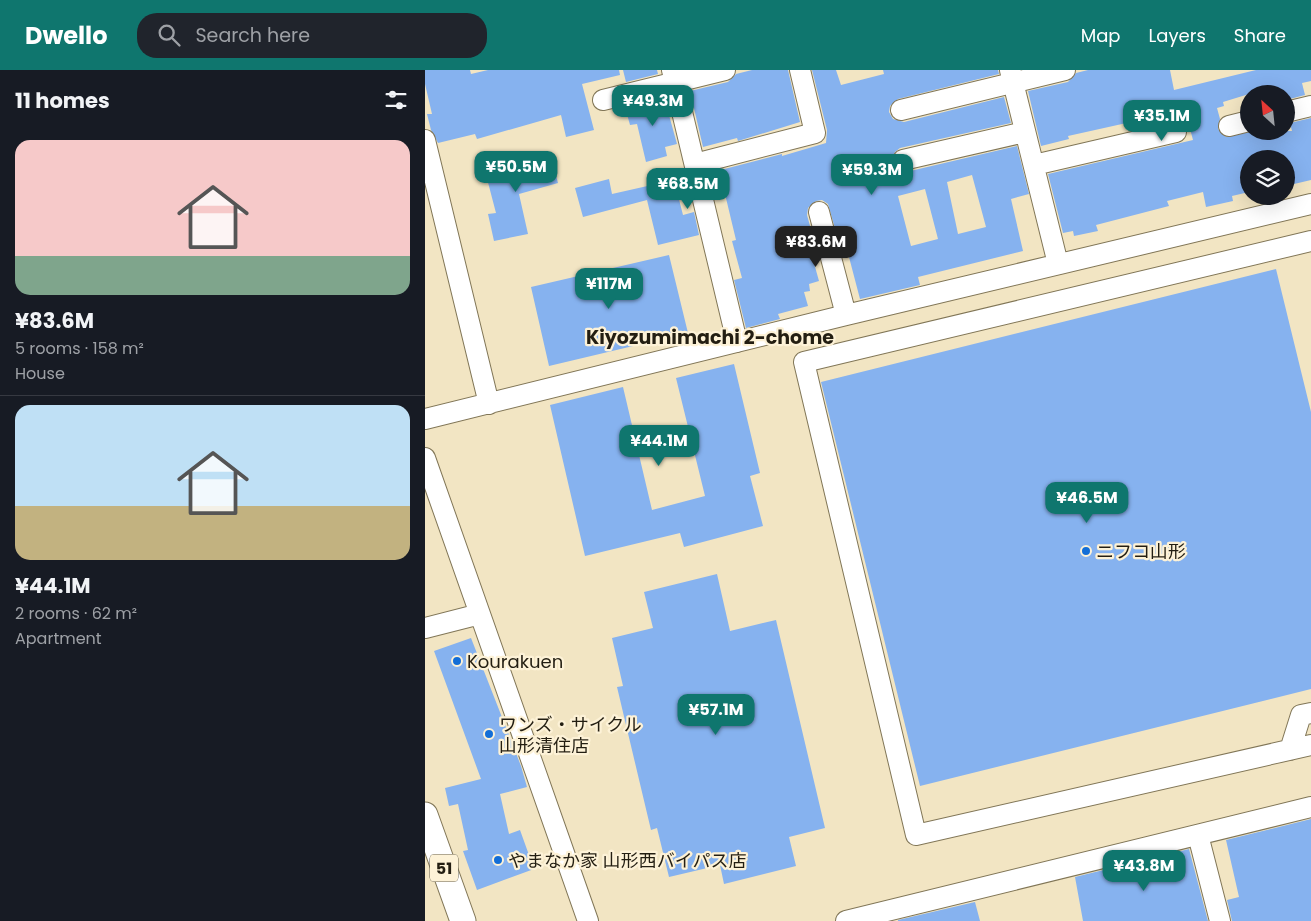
<!DOCTYPE html>
<meta charset="utf-8">
<style>
body{margin:0;font-family:Poppins,"Noto Sans JP",sans-serif;background:#20242c;color:#f1f3f6;height:100vh;display:flex;flex-direction:column;font-size:19px;white-space:nowrap}
*{box-sizing:border-box;margin:0}
p{font-size:16px;color:#9ea1a6}
.icon{flex:none;width:28px;height:28px;fill:none;stroke:currentColor;stroke-width:2;stroke-linecap:round;stroke-linejoin:round}
.map{position:relative;flex:1;overflow:hidden}
.sheet{display:flex;flex-direction:column;background:#171b24;width:425px}
.sheet>*{flex:none}
.needle{width:32px;rotate:333deg}
.tools{position:absolute;left:815px;top:15px;display:grid;gap:10px}
.tools a{display:grid;place-items:center;width:55px;height:55px;border-radius:50%;background:#171b24;box-shadow:0 5px 20px #0002;font-size:25px}
.price{position:absolute;translate:-50% -42px;padding:0 11px;border-radius:10px;background:#0f766e;color:#fff;font-size:16px;line-height:32px;filter:drop-shadow(0 1px 2px #0008)}
.price::after{content:'';position:absolute;left:50%;top:30px;width:15px;height:11px;margin-left:-8px;background:inherit;clip-path:polygon(0 0,100% 0,50% 100%)}
.price.on{background:#222;color:#fff}
ul{padding:0;list-style:none}
li{display:grid;align-content:center;gap:10px;height:265px;padding:0 15px}
li+li{border-top:1px solid #363941}
li span{display:grid;place-items:center;height:155px;border-radius:15px;color:#555}
li>.icon{margin-inline-start:auto}
span .icon{width:90px;height:90px;fill:#fffc;stroke-width:1}
li b{font-size:21px}
h2{display:flex;justify-content:space-between;align-items:center;height:60px;padding:0 15px;font-size:21px}
header{display:flex;align-items:center;gap:30px;box-sizing:border-box;height:70px;padding:0 25px;background:#0f766e;color:#fff}
header strong{font-size:24px}
nav{display:flex;gap:28px;margin-inline-start:auto;font-size:18px}
.search{width:350px;height:45px;background:#20242c;display:flex;align-items:center;gap:12px;box-sizing:border-box;padding:0 18px;border-radius:20px;color:#9ea1a6;font-size:19px}
main{display:flex;flex:1;min-height:0}
.map>svg:first-child{display:block}
</style>
<header>
<strong>Dwello</strong>
<div class="search"><svg class="icon" aria-label="search" viewBox="0 0 24 24"><circle cx="10" cy="10" r="6"/><path d="M15 15l6 6"/></svg>Search here</div>
<nav><a>Map</a><a>Layers</a><a>Share</a></nav>
</header>
<main>
<section class="sheet">
<h2>11 homes<svg class="icon" aria-label="filters" viewBox="0 0 24 24"><path d="M4 7h16M4 17h16"/><circle cx="9" cy="7" r="2"/><circle cx="15" cy="17" r="2"/></svg></h2>
<ul>
<li><span style="background:linear-gradient(#f6c9c9 75%,#7fa58c 0)"><svg class="icon" aria-label="home" viewBox="0 0 24 24"><path d="M3 11l9-7 9 7M6 9v11h12V9"/></svg></span><div><b>¥83.6M</b><p>5 rooms · 158 m²</p><p>House</p></div></li>
<li><span style="background:linear-gradient(#bfe0f5 65%,#c2b280 0)"><svg class="icon" aria-label="home" viewBox="0 0 24 24"><path d="M3 11l9-7 9 7M6 9v11h12V9"/></svg></span><div><b>¥44.1M</b><p>2 rooms · 62 m²</p><p>Apartment</p></div></li>
</ul>
</section>
<div class="map">
<svg width="886" height="851" viewBox="0 0 886 851">
<rect width="100%" height="100%" fill="#f2e5c3"/>
<path fill="#86b2ef" fill-rule="evenodd" d="M0,0H45L46,4L63,0H194L195,5L157,14L169,60L141,67L136,45L52,69L50,64L13,73L6,60L2,44H7L0,14Z
M198,0H232L233,4L201,12Z
M327,0H363L375,52L313,71L312,68L278,77L265,21L303,12L311,4Z
M387,0H411L416,15L459,4L458,0H573L574,4L473,29L465,36L464,42L468,49L479,52L579,27L586,53L475,78L470,82L466,92L470,98L481,102L592,76L604,124L586,129L598,181L493,207L495,215L435,229L419,168L413,169L403,134L397,130L391,131L383,138L382,145L390,174L387,175L390,186H387L394,211L384,214L385,221L379,222L383,236L353,244L355,249L321,258L309,210L317,208L307,171L311,170L300,124L289,126L284,103L357,84V86L401,73L402,60ZM547,105L561,157L533,164L522,112ZM500,119L513,169L486,176L473,126Z
M663,0H745L749,20L831,0H886V11L877,13L880,25L861,30V24H824L798,32L799,36L792,38L795,49L793,59L801,67L829,61H867L865,53L886,48V110L869,114L862,89H824V122L807,126L808,131L781,137L778,122L742,131L744,136L671,155L673,161L649,166L648,161L638,163L623,104L768,70L760,40L643,66L644,69L616,76L603,21L643,12L651,3Z
M239,27L252,74L240,77L242,86L221,92L212,54L205,55L200,37Z
M125,83L133,113L94,124L103,164L69,171L63,144L71,143L60,101Z
M184,109L187,124L249,110L258,145L269,142L274,165L233,175L222,130L158,147L150,118Z
M244,185L263,263L124,296L106,217Z
M851,199L886,342V619L495,716L396,312Z
M309,294L335,403L325,406L338,456L259,477L255,463L160,486L125,335L198,317L227,440L280,426L251,308Z
M292,504L305,561L351,550L400,758L364,767L371,796L299,814L295,795L244,807L232,758L226,760L192,617L198,616L187,568L228,558L219,522Z
M46,568L96,696L102,717L75,724L84,764L95,760L109,799L52,820L38,781L43,780L33,734L24,736L20,718L56,709L9,581Z
M886,749V851H807L802,830L814,827L801,770Z
M764,779L783,851H658L650,807Z
M550,832L555,851H473V850Z"/>
<g fill="none" stroke-linecap="round" stroke-linejoin="round">
<defs>
<path id="minor" d="M247,0L312,272
M585,0L633,194
M178,30L300,0
M476,40L640,0
M861,42L886,36
M804,56L824,51
M0,70L64,334
M478,90L600,62
M270,94L390,63L375,0
M609,95L751,62
M394,142L421,245
M886,171L379,292L491,765L886,675
M0,349L421,245L886,134
M0,388L163,851
M0,558L55,544
M865,680L876,645L886,643
M773,765L795,851
M421,851L886,737"/>
<path id="major" d="M0,745L38,851"/>
</defs>
<use href="#minor" stroke="#817657" stroke-width="22"/>
<use href="#major" stroke="#817657" stroke-width="27"/>
<use href="#minor" stroke="#fff" stroke-width="20"/>
<use href="#major" stroke="#fff" stroke-width="25"/>
</g>
<g fill="#136ed7" stroke="#fdf2d7" stroke-width="2">
<circle cx="661" cy="481" r="5"/>
<circle cx="32" cy="591" r="5"/>
<circle cx="64" cy="664" r="5"/>
<circle cx="73" cy="790" r="5"/>
</g>
<g text-anchor="middle" dominant-baseline="central" stroke-width="4.5" stroke-linejoin="round" paint-order="stroke">
<rect fill="#fdf2d7" stroke="#645e4d" stroke-width="1" x="5" y="784.5" width="28" height="27" rx="4"/>
<g font-size="16" font-weight="bold" fill="#231e12">
<text x="19" y="798">51</text>
</g>
<g font-size="18" fill="#231e12" stroke="#fdf2d7" text-anchor="start">
<text x="671" y="481">ニフコ山形</text>
<text x="42" y="591">Kourakuen</text>
<text x="74" y="654">ワンズ・サイクル<tspan x="74" dy="21">山形清住店</tspan></text>
<text x="83" y="790">やまなか家 山形西バイパス店</text>
</g>
<g font-size="19" font-weight="bold" fill="#231e12" stroke="#fdf2d7">
<text x="285" y="267">Kiyozumimachi 2-chome</text>
</g>
</g>
</svg>
<div class="tools">
<a><svg class="needle" viewBox="-14 -14 28 28"><path d="M0-13l5 13h-10z" fill="#e53935"/><path d="M0 13l5-13h-10z" fill="#9ea1a6"/></svg></a>
<a><svg class="icon" aria-label="layers" viewBox="0 0 24 24"><path d="M12 4l9 5-9 5-9-5zM3 14l9 5 9-5"/></svg></a>
</div>
<b class="price" style="left:228px;top:57px">¥49.3M</b>
<b class="price" style="left:737px;top:72px">¥35.1M</b>
<b class="price" style="left:91px;top:123px">¥50.5M</b>
<b class="price" style="left:447px;top:126px">¥59.3M</b>
<b class="price" style="left:263px;top:140px">¥68.5M</b>
<b class="price on" style="left:391px;top:198px">¥83.6M</b>
<b class="price" style="left:184px;top:240px">¥117M</b>
<b class="price" style="left:234px;top:397px">¥44.1M</b>
<b class="price" style="left:662px;top:454px">¥46.5M</b>
<b class="price" style="left:291px;top:666px">¥57.1M</b>
<b class="price" style="left:719px;top:822px">¥43.8M</b>
</div>
</main>
